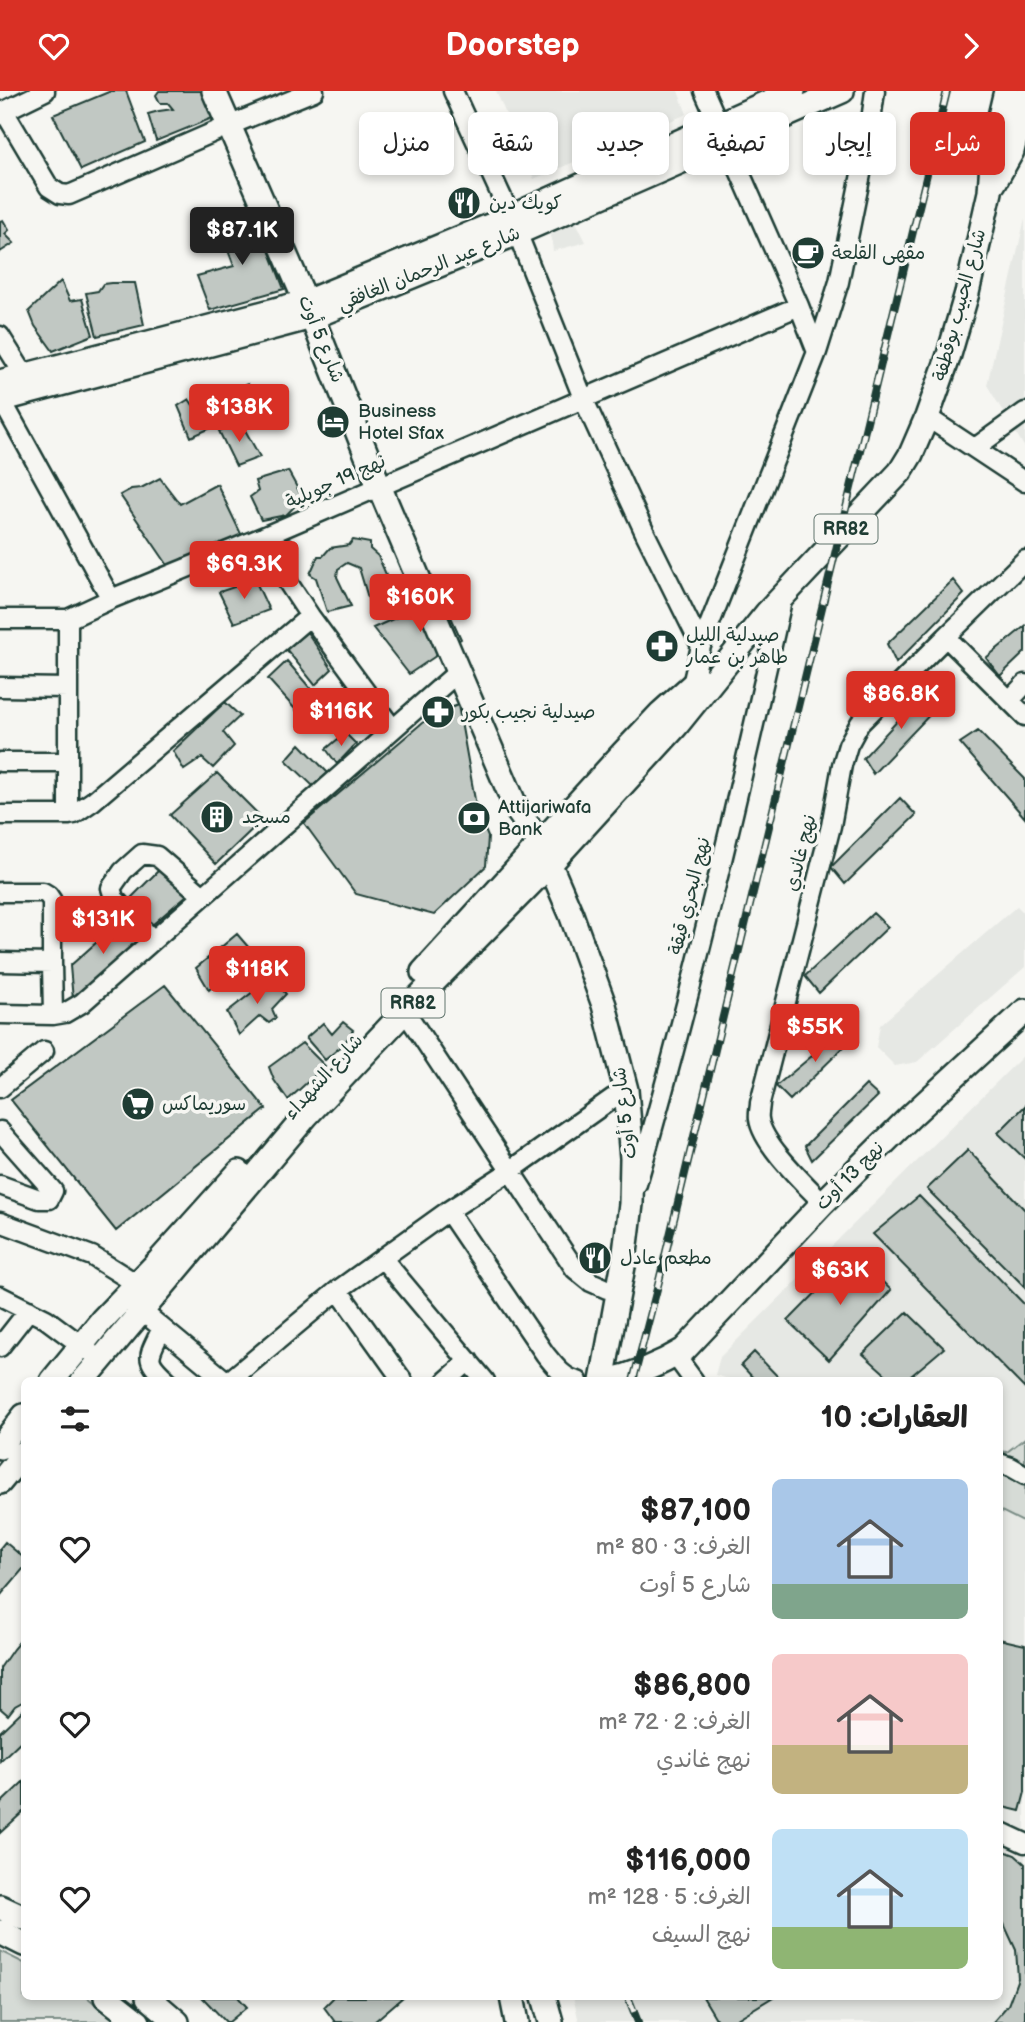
<!DOCTYPE html>
<html lang="ar">
<meta charset="utf-8">
<style>
body{margin:0;font-family:"Balsamiq Sans","Playpen Sans Arabic",sans-serif;background:#f2f2f2;color:#222;direction:rtl;height:100vh;display:flex;flex-direction:column;font-size:26px;white-space:nowrap}
*{box-sizing:border-box;margin:0}
p{font-size:23px;color:#767676}
.icon{flex:none;width:38px;height:38px;fill:none;stroke:currentColor;stroke-width:2;stroke-linecap:round;stroke-linejoin:round}
.map{position:relative;flex:1;overflow:hidden;direction:ltr}
.side{position:absolute;left:21px;top:1286px;width:982px;height:623px;display:flex;flex-direction:column;background:#fff;border-radius:10px;box-shadow:0 4px 10px #0003;direction:rtl}
.side>*{flex:none}
.banner{position:absolute;left:21px;top:21px;width:984px;height:63px;direction:rtl;display:flex;gap:14px}
.price{position:absolute;translate:-50% -60px;padding:0 16px;border-radius:7px;background:#d93025;color:#fff;font-size:23px;line-height:46px;filter:drop-shadow(0 2px 4px #0008)}
.price::after{content:'';position:absolute;left:50%;top:42px;width:21px;height:16px;margin-left:-10px;background:inherit;clip-path:polygon(0 0,100% 0,50% 100%)}
.price.on{background:#222;color:#fff}
ul{padding:0;list-style:none}
li{display:flex;align-items:center;gap:21px;height:175px;padding:0 35px}
li span{display:grid;place-items:center;flex:none;width:196px;height:140px;border-radius:10px;color:#555}
li>.icon{margin-inline-start:auto}
span .icon{width:84px;height:84px;fill:#fffc;stroke-width:1}
li b{font-size:30px}
h2{display:flex;justify-content:space-between;align-items:center;height:84px;padding:0 35px;font-size:30px}
.chip{padding:0 24px;border-radius:10px;background:#fff;box-shadow:0 4px 10px #0003;font-size:24px;line-height:63px}
.chip.on{background:#d93025;color:#fff}
header{display:flex;justify-content:space-between;align-items:center;height:91px;padding:0 35px;background:#d93025;color:#fff;font-size:32px;font-weight:800}
.map>svg:first-child{display:block}
</style>
<header><svg class="icon" aria-label="forward" viewBox="0 0 24 24"><path d="M9 5l7 7-7 7"/></svg>Doorstep<svg class="icon" aria-label="heart" viewBox="0 0 24 24"><path d="M12 20l-8-8c-3-5 5-10 8-4 3-6 11-1 8 4z"/></svg></header>
<div class="map">
<svg width="1025" height="1931" viewBox="0 0 1025 1931">
<rect width="100%" height="100%" fill="#f6f6f2"/>
<filter id="ink" filterUnits="userSpaceOnUse"><feTurbulence type="fractalNoise" baseFrequency=".0143" numOctaves="2"/><feDisplacementMap in="SourceGraphic" scale="14" xChannelSelector="R" yChannelSelector="G"/><feConvolveMatrix kernelMatrix="1 2 1 2 8 2 1 2 1" color-interpolation-filters="sRGB"/></filter>
<g filter="url(#ink)">
<path fill="#e6e8e4" d="M496,0H678L687,23L534,88Z
M574,127L586,151L553,160L550,136Z
M1025,127V357L987,294Z
M1017,815L1025,823V876L917,971L895,975L876,956L880,934Z
M1025,963V1931H579L573,1906H999V1290H736L715,1284L720,1266Z"/>
<path fill="#d6dbd6" stroke="#7a8c85" stroke-width="2" d="M1025,1347V1432L999,1419V1360L1007,1361Z
M0,1860L24,1872V1906H87L117,1931H0Z"/>
<path fill="#c1c8c3" stroke="#1f3d34" stroke-width="2" d="M111,0H126L145,51L81,79L53,24Z
M159,0H205L215,26L156,50L148,23L159,20L173,18L168,12H160L156,4Z
M256,125L284,198L210,219L197,185L234,175L223,146L222,134Z
M3,129L9,139L5,143L14,152L0,161V130Z
M61,190L70,210L82,208L93,244L53,260L35,235L29,220Z
M111,192H135L144,234L97,245L86,202L98,200L103,193Z
M248,293L260,315L191,346L178,315L189,308L193,314L209,306Z
M240,330L260,366L236,375L219,340Z
M288,380L305,411L295,415L286,424L261,429L250,406L258,400L255,390Z
M160,387L180,413L217,393L242,445L188,469L183,467L169,476L120,404L131,398L141,397Z
M353,449L370,452V458L378,465L395,504L369,510L359,477L347,472L338,478L337,486L351,515L327,521L316,487L310,483L318,465H323L330,457L349,454Z
M255,489L269,519L234,532L219,501Z
M953,489L964,503L896,572L887,553Z
M442,506L461,548L409,583L373,537Z
M1025,535V561L1000,585L986,567Z
M307,541L332,578L315,594L286,558Z
M287,570L321,610L304,628L268,588Z
M925,600L942,611L873,683L863,667Z
M225,611L240,625L223,641L234,655L213,677L202,667L184,679L173,660Z
M458,614L477,720L488,746L486,775L434,824L356,803L304,732L422,632L442,620Z
M978,640L1025,688V727L960,652Z
M345,642L356,653L337,673L326,658Z
M300,653L328,682L313,695L286,669Z
M217,682L263,728L216,773L170,724Z
M900,707L916,724L845,793L831,776Z
M160,778L187,804L152,834L128,810Z
M873,822L888,836L819,902L805,885Z
M125,826L144,846L73,909L70,875Z
M237,843L256,865L234,883L239,888L229,895L222,887L209,899L196,877Z
M272,886L286,903L272,918L276,927L269,932L260,925L239,944L227,921Z
M165,894L266,1018L116,1140L11,1009Z
M343,931L353,939L344,953L325,969L306,947L323,932L332,943Z
M849,934L857,943L790,1009L776,995Z
M302,952L325,975L288,1009L274,989L269,976Z
M866,994L878,1005L812,1069L805,1055Z
M1025,1015V1068L998,1042Z
M968,1059L1025,1119V1196L927,1098Z
M919,1105L1025,1214V1298L873,1143Z
M854,1163L891,1199L829,1269L788,1230Z
M907,1221L944,1257L905,1290H893L863,1263Z
M754,1261L782,1290H756L741,1274Z
M5,1451L24,1467V1477L0,1505V1457Z
M24,1545V1610L15,1615L8,1624L0,1617V1577L13,1558Z
M999,1548L1025,1554V1701L1020,1720L999,1715Z
M24,1618V1647L0,1670V1641Z
M24,1690V1720L0,1742V1713Z
M999,1758L1015,1764L1025,1773V1931H993L1008,1914L1018,1887L1016,1859L1004,1833L999,1828Z
M202,1906H238L247,1916L229,1931H226Z
M334,1906H403L374,1931H335L324,1916Z
M703,1906H773L732,1931H718Z"/>
<g fill="none" stroke-linecap="round" stroke-linejoin="round">
<defs>
<path id="minor" d="M453,0L511,126L583,307L645,442L701,555L692,594
M704,0L799,215L817,261
M4,20L49,96L60,103L69,104L228,35L314,0
M0,22L45,0
M0,245L25,285
M1,308L111,508
M927,326L1025,391
M975,357L1025,321
M265,445L283,484L310,525
M0,528H68L111,508L265,445L799,215
M68,528V724L74,723L93,710L310,525L393,638
M946,546L1025,469
M701,555L817,261L839,191L869,44L875,0
M0,596L68,597
M1010,609L1025,593
M0,671H68
M0,724H68
M0,801H43L48,804L52,810V872
M153,849L114,807L111,797L123,780L142,763L157,765L203,805
M0,871L52,872L53,924
M395,910L405,920L575,1178L591,1191L607,1198
M0,923L53,924L65,922L82,912L458,581
M0,997L44,960
M0,1040L53,1100L49,1108H39L0,1094
M637,1093C693,899 739,702 783,505
M823,1112C805,1093 762,1053 759,1028C758,1023 760,1017 760,1012L831,735L842,674L848,654L860,632L946,546L1025,625
M448,1120L545,1263C554,1274 563,1287 578,1290
M0,1131L92,1165L145,1198
M383,1168L485,1290
M338,1199L403,1290
M0,1205L46,1228L89,1260
M132,1212L226,1290
M162,1237C149,1266 142,1267 168,1290
M0,1256L29,1219
M675,1264L694,1290
M229,1290L338,1199L448,1120L510,1080L613,1007
M446,1290L469,1270
M999,1372L1011,1376L1025,1384
M999,1740L1025,1752"/>
<path id="major" d="M214,0L306,211L379,395L517,719L541,753L571,823L604,914L626,999L632,1067L631,1113L624,1170L602,1290
M994,92L1012,60L1025,7
M0,291L306,211L511,126L793,0
M0,309L312,226L517,142L842,0
M423,881L623,662L661,622L699,588
M52,1290L102,1229L159,1170L239,1081
M83,1290L306,1025L405,920L550,773L676,635L767,522L900,381L911,363L927,326L948,267L967,202L990,101L993,55L1006,0
M606,1290C635,1284 659,1274 684,1259L823,1112L911,1025L1025,920
M0,1356L24,1325
M0,1391L24,1362
M0,1816L24,1827
M0,1841L24,1853
M106,1906L138,1931
M148,1906L177,1931
M512,1906L517,1931
M544,1906L551,1931"/>
</defs>
<use href="#minor" stroke="#1f3d34" stroke-width="23"/>
<use href="#major" stroke="#1f3d34" stroke-width="28"/>
<use href="#minor" stroke="#f6f6f2" stroke-width="18"/>
<use href="#major" stroke="#f6f6f2" stroke-width="23"/>
<defs>
<path id="rail" d="M633,1290L658,1194L947,0
M628,1906L638,1931"/>
</defs>
<use href="#rail" stroke="#1f3d34" stroke-width="8"/>
<use href="#rail" stroke="#f6f6f2" stroke-width="5" stroke-dasharray="16" stroke-linecap="butt"/>
</g>
</g>
<defs>
<symbol id="restaurant-disc" viewBox="-11 -11 22 22"><circle r="9.5" fill="#1f3d34" stroke="#f6f6f2"/><path d="M-5-6h1v4h1v-4h1v4h1v-4h1v5L-1.5 .5V6h-2V.5L-5-1ZM5-6V6H3V1.5H1.5Q1.5-4 5-6Z" fill="#fff"/></symbol>
<symbol id="cafe-disc" viewBox="-11 -11 22 22"><circle r="9.5" fill="#1f3d34" stroke="#f6f6f2"/><path d="M-5.5-4.5H6V0H3Q3 3.5 0 3.5H-2.5Q-5.5 3.5-5.5 0ZM3-3.2v2h1.7v-2ZM-6 4.5H4V6H-6Z" fill="#fff"/></symbol>
<symbol id="hotel-disc" viewBox="-11 -11 22 22"><circle r="9.5" fill="#1f3d34" stroke="#f6f6f2"/><path d="M-6-4.5h1.5V1H6V5H4.5V3h-9V5H-6ZM-4 0a1.8 1.8 0 1 1 3.6 0ZM.5 0V-2.5h3Q6-2.5 6 0Z" fill="#fff"/></symbol>
<symbol id="pharmacy-disc" viewBox="-11 -11 22 22"><circle r="9.5" fill="#1f3d34" stroke="#f6f6f2"/><path d="M-2-6h4v4h4v4h-4v4h-4v-4h-4v-4h4Z" fill="#fff"/></symbol>
<symbol id="building-disc" viewBox="-11 -11 22 22"><circle r="9.5" fill="#1f3d34" stroke="#f6f6f2"/><path d="M-4-6H4V6H1V3H-1V6H-4ZM-2.5-4.3h1.7v1.8h-1.7ZM.8-4.3h1.7v1.8H.8ZM-2.5-1h1.7V.8h-1.7ZM.8-1h1.7V.8H.8Z" fill="#fff"/></symbol>
<symbol id="bank-disc" viewBox="-11 -11 22 22"><circle r="9.5" fill="#1f3d34" stroke="#f6f6f2"/><path d="M-6-4H6V4H-6ZM0-2.3a2.3 2.3 0 1 0 0 4.6a2.3 2.3 0 1 0 0-4.6Z" fill="#fff"/></symbol>
<symbol id="supermarket-disc" viewBox="-11 -11 22 22"><circle r="9.5" fill="#1f3d34" stroke="#f6f6f2"/><path d="M-6-5.5h2.5l.6 2H6L4.5 2H-2.5L-4.4-4H-6ZM-1.5 3.2a1.3 1.3 0 1 0 .1 0ZM3 3.2a1.3 1.3 0 1 0 .1 0Z" fill="#fff"/></symbol>
</defs>
<g fill-rule="evenodd">
<use href="#restaurant-disc" x="445" y="93" width="38" height="38"/>
<use href="#cafe-disc" x="789" y="143" width="38" height="38"/>
<use href="#hotel-disc" x="314" y="312" width="38" height="38"/>
<use href="#pharmacy-disc" x="643" y="536" width="38" height="38"/>
<use href="#pharmacy-disc" x="419" y="602" width="38" height="38"/>
<use href="#building-disc" x="198" y="707" width="38" height="38"/>
<use href="#bank-disc" x="455" y="708" width="38" height="38"/>
<use href="#supermarket-disc" x="119" y="994" width="38" height="38"/>
<use href="#restaurant-disc" x="576" y="1148" width="38" height="38"/>
</g>
<g text-anchor="middle" dominant-baseline="central" stroke-width="7" stroke-linejoin="round" paint-order="stroke">
<g fill="#f6f6f2" stroke="#60746d" stroke-width="2">
<rect x="814.5" y="423.5" width="63" height="29" rx="5"/>
<rect x="381.5" y="897.5" width="63" height="29" rx="5"/>
</g>
<g font-size="18" font-weight="bold" fill="#1f3d34">
<text x="846" y="438">RR82</text>
<text x="413" y="912">RR82</text>
</g>
<g font-size="19" fill="#1f3d34" stroke="#f6f6f2" text-anchor="start">
<text x="489" y="112">كويك دين</text>
<text x="832" y="162">مقهى القلعة</text>
<text x="358" y="320">Business<tspan x="358" dy="22">Hotel Sfax</tspan></text>
<text x="686" y="544">صيدلية الليل<tspan x="686" dy="22">طاهر بن عمار</tspan></text>
<text x="462" y="621">صيدلية نجيب بكور</text>
<text x="498" y="716">Attijariwafa<tspan x="498" dy="22">Bank</tspan></text>
<text x="242" y="726">مسجد</text>
<text x="162" y="1013">سوريماكس</text>
<text x="620" y="1167">مطعم عادل</text>
</g>
<g font-size="19" fill="#1f3d34" stroke="#f6f6f2">
<text transform="translate(429 178) rotate(-22)">شارع عبد الرحمان الغافقي</text>
<text transform="translate(960 214) rotate(-75)">شارع الحبيب بوقطفة</text>
<text transform="translate(321 248) rotate(68)">شارع 5 أوت</text>
<text transform="translate(336 391) rotate(-24)">نهج 19 جويلية</text>
<text transform="translate(801 762) rotate(-76)">نهج غاندي</text>
<text transform="translate(690 805) rotate(-76)">نهج البحري قيقة</text>
<text transform="translate(324 986) rotate(-48)">شارع الشهداء</text>
<text transform="translate(625 1022) rotate(-97)">شارع 5 أوت</text>
<text transform="translate(850 1085) rotate(-45)">نهج 13 أوت</text>
</g>
</g>
</svg>
<b class="price on" style="left:242px;top:176px">$87.1K</b>
<b class="price" style="left:239px;top:353px">$138K</b>
<b class="price" style="left:244px;top:510px">$69.3K</b>
<b class="price" style="left:420px;top:543px">$160K</b>
<b class="price" style="left:901px;top:640px">$86.8K</b>
<b class="price" style="left:341px;top:657px">$116K</b>
<b class="price" style="left:103px;top:865px">$131K</b>
<b class="price" style="left:257px;top:915px">$118K</b>
<b class="price" style="left:815px;top:973px">$55K</b>
<b class="price" style="left:840px;top:1216px">$63K</b>
<div class="banner">
<a class="chip on">شراء</a>
<a class="chip">إيجار</a>
<a class="chip">تصفية</a>
<a class="chip">جديد</a>
<a class="chip">شقة</a>
<a class="chip">منزل</a>
</div>
<section class="side">
<h2>العقارات: 10<svg class="icon" aria-label="filters" viewBox="0 0 24 24"><path d="M4 7h16M4 17h16"/><circle cx="9" cy="7" r="2"/><circle cx="15" cy="17" r="2"/></svg></h2>
<ul>
<li><span style="background:linear-gradient(#a9c7e8 75%,#7fa58c 0)"><svg class="icon" aria-label="home" viewBox="0 0 24 24"><path d="M3 11l9-7 9 7M6 9v11h12V9"/></svg></span><div><b>$87,100</b><p>الغرف: 3 · 80 m²</p><p>شارع 5 أوت</p></div><svg class="icon" aria-label="heart" viewBox="0 0 24 24"><path d="M12 20l-8-8c-3-5 5-10 8-4 3-6 11-1 8 4z"/></svg></li>
<li><span style="background:linear-gradient(#f6c9c9 65%,#c2b280 0)"><svg class="icon" aria-label="home" viewBox="0 0 24 24"><path d="M3 11l9-7 9 7M6 9v11h12V9"/></svg></span><div><b>$86,800</b><p>الغرف: 2 · 72 m²</p><p>نهج غاندي</p></div><svg class="icon" aria-label="heart" viewBox="0 0 24 24"><path d="M12 20l-8-8c-3-5 5-10 8-4 3-6 11-1 8 4z"/></svg></li>
<li><span style="background:linear-gradient(#bfe0f5 70%,#8fb573 0)"><svg class="icon" aria-label="home" viewBox="0 0 24 24"><path d="M3 11l9-7 9 7M6 9v11h12V9"/></svg></span><div><b>$116,000</b><p>الغرف: 5 · 128 m²</p><p>نهج السيف</p></div><svg class="icon" aria-label="heart" viewBox="0 0 24 24"><path d="M12 20l-8-8c-3-5 5-10 8-4 3-6 11-1 8 4z"/></svg></li>
</ul>
</section>
</div>
